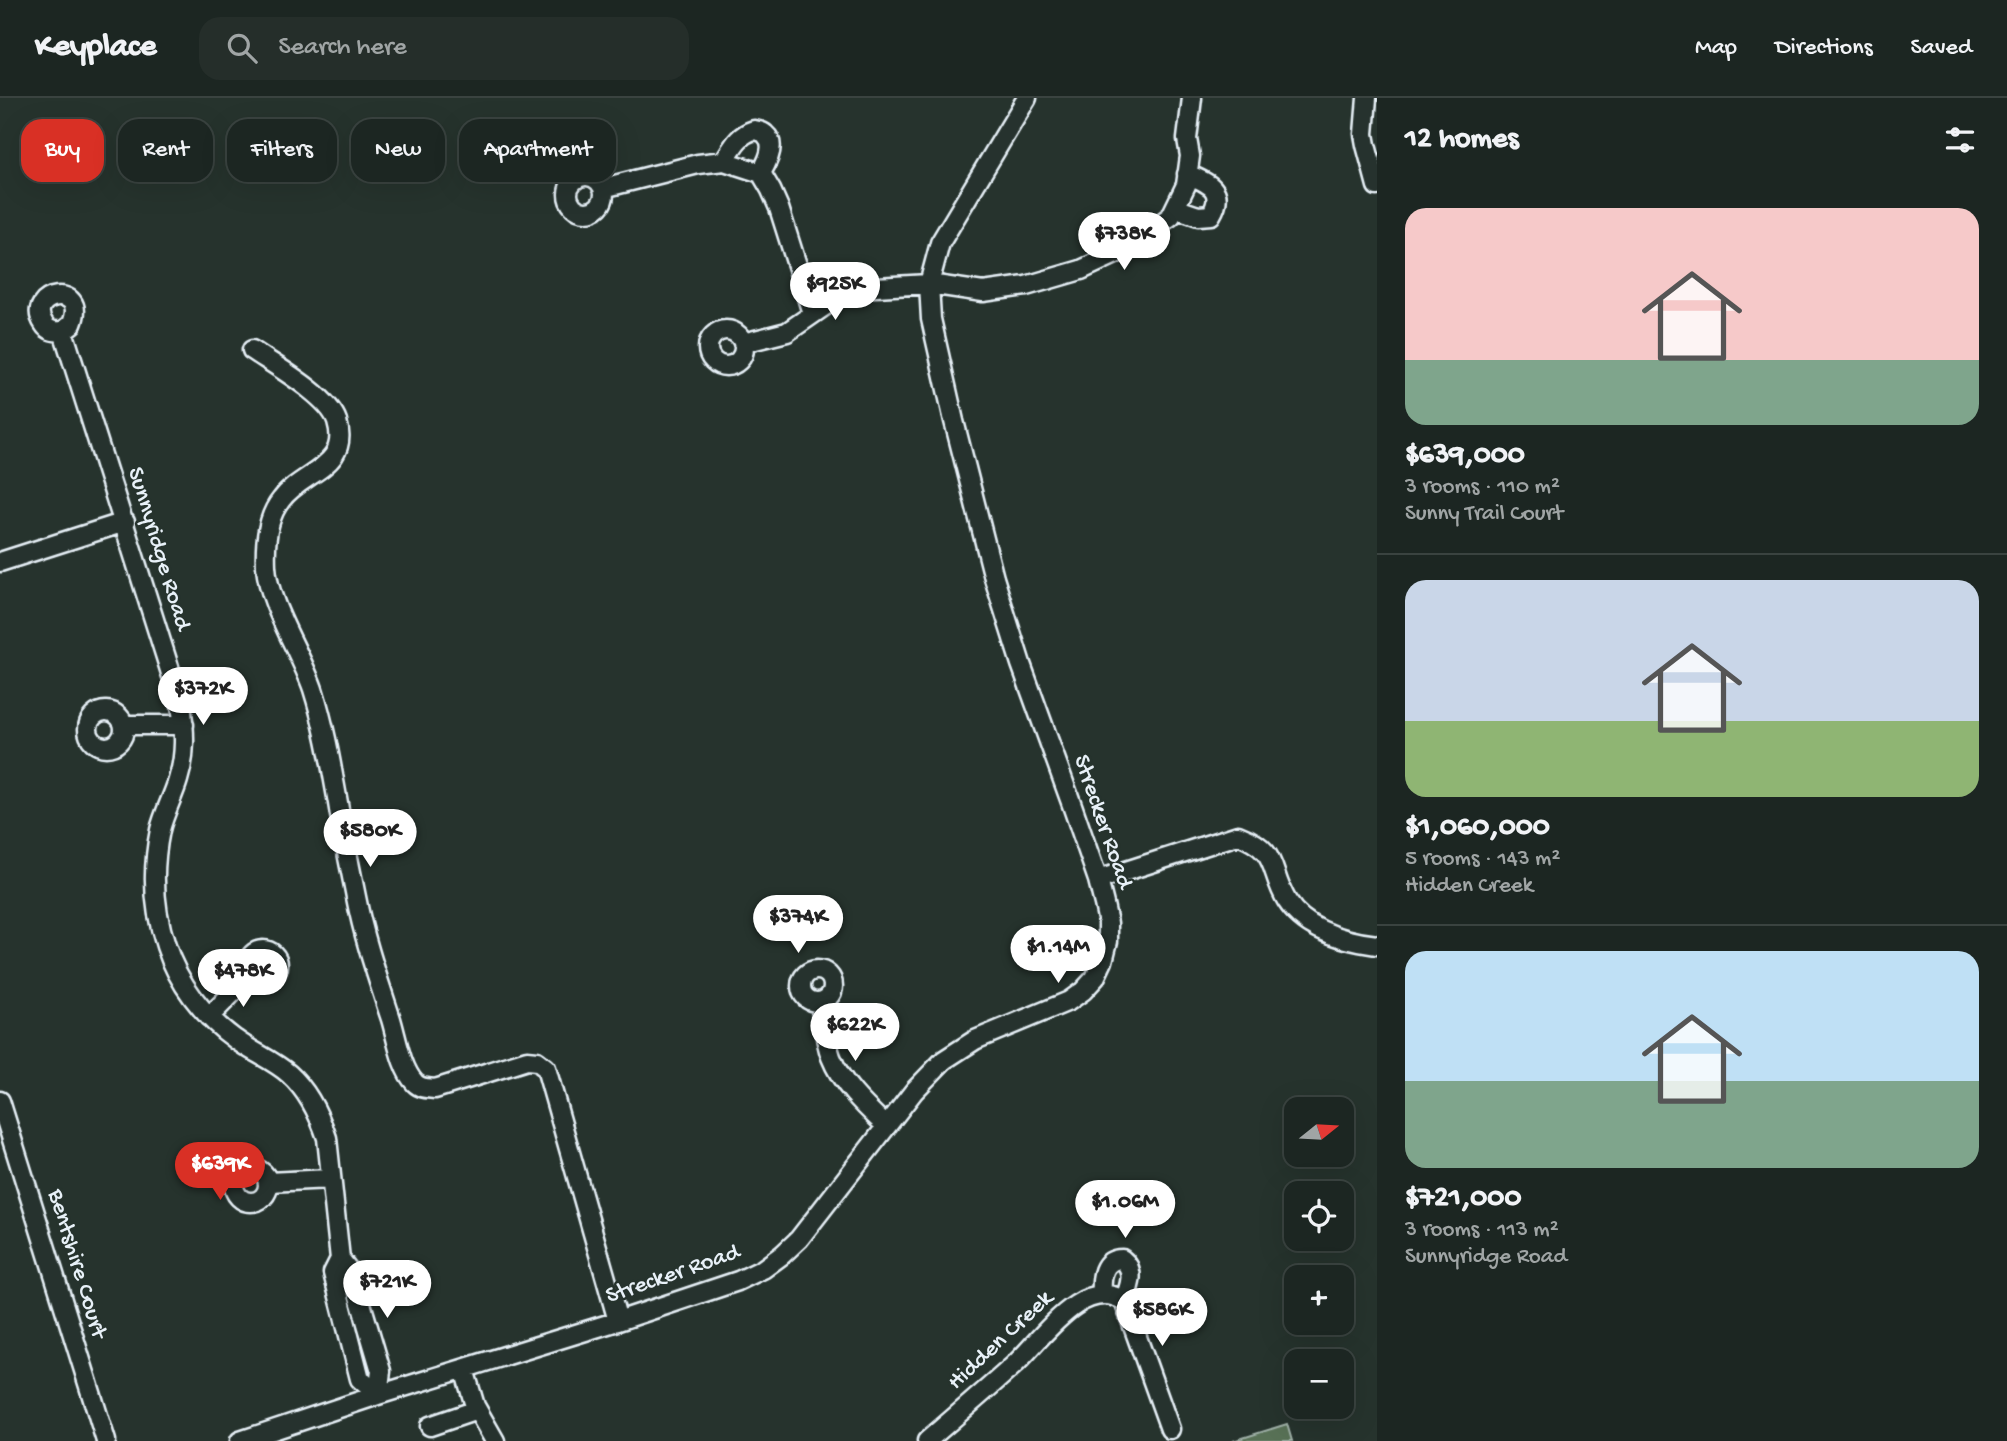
<!DOCTYPE html>
<meta charset="utf-8">
<style>
body{margin:0;font-family:"Gochi Hand",sans-serif;background:#252e2a;color:#f1f3f6;height:100vh;display:flex;flex-direction:column;font-size:26px;white-space:nowrap}
*{box-sizing:border-box;margin:0}
p{font-size:23px;color:#a0a5a5}
.icon{flex:none;width:38px;height:38px;fill:none;stroke:currentColor;stroke-width:2;stroke-linecap:round;stroke-linejoin:round}
.map{position:relative;flex:1;overflow:hidden}
.panel{display:flex;flex-direction:column;background:#1c2622;width:630px}
.panel>*{flex:none}
.banner{position:absolute;left:21px;top:21px;width:665px;height:63px;display:flex;gap:14px}
.needle{width:46px;rotate:72deg}
.buttons{position:absolute;left:1284px;top:999px;display:grid;gap:14px}
.buttons a{display:grid;place-items:center;width:70px;height:70px;border-radius:14px;background:#1c2622;box-shadow:0 7px 28px #0002,0 0 0 2px #3a4340;font-size:35px}
.price{position:absolute;translate:-50% -60px;padding:0 16px;border-radius:24px;background:#fff;color:#222;font-size:23px;line-height:46px;filter:drop-shadow(0 2px 4px #0008)}
.price::after{content:'';position:absolute;left:50%;top:42px;width:21px;height:16px;margin-left:-10px;background:inherit;clip-path:polygon(0 0,100% 0,50% 100%)}
.price.current{background:#d93025;color:#fff}
ul{padding:0;list-style:none}
li{display:grid;align-content:center;gap:14px;height:371px;padding:0 28px}
li+li{border-top:2px solid #3a4340}
li span{display:grid;place-items:center;height:217px;border-radius:21px;color:#555}
li>.icon{margin-inline-start:auto}
span .icon{width:126px;height:126px;fill:#fffc;stroke-width:1}
li b{font-size:30px}
h2{display:flex;justify-content:space-between;align-items:center;height:84px;padding:0 28px;font-size:30px}
.tag{padding:0 24px;border-radius:21px;background:#1c2622;box-shadow:0 7px 28px #0002,0 0 0 2px #3a4340;font-size:24px;line-height:63px}
.tag.current{background:#d93025;color:#fff}
header{display:flex;align-items:center;gap:42px;box-sizing:border-box;height:98px;padding:0 35px;background:#1c2622;border-bottom:2px solid #3a4340}
header strong{font-size:33px}
nav{display:flex;gap:38px;margin-inline-start:auto;font-size:24px}
.search{width:490px;height:63px;background:#252e2a;display:flex;align-items:center;gap:18px;box-sizing:border-box;padding:0 24px;border-radius:21px;color:#a0a5a5;font-size:26px}
main{display:flex;flex:1;min-height:0}
.map>svg:first-child{display:block}
</style>
<header>
<strong>Keyplace</strong>
<div class="search"><svg class="icon" aria-label="search" viewBox="0 0 24 24"><circle cx="10" cy="10" r="6"/><path d="M15 15l6 6"/></svg>Search here</div>
<nav><a>Map</a><a>Directions</a><a>Saved</a></nav>
</header>
<main>
<div class="map">
<svg width="1377" height="1343" viewBox="0 0 1377 1343">
<rect width="100%" height="100%" fill="#26332d"/>
<filter id="ink" filterUnits="userSpaceOnUse"><feTurbulence type="fractalNoise" baseFrequency=".0143" numOctaves="2"/><feDisplacementMap in="SourceGraphic" scale="14" xChannelSelector="R" yChannelSelector="G"/><feConvolveMatrix kernelMatrix="1 2 1 2 8 2 1 2 1" color-interpolation-filters="sRGB"/></filter>
<g filter="url(#ink)">
<path fill="#587157" stroke="#a0b1a8" stroke-width="2" d="M1287,1326L1292,1343H1233Z"/>
<g fill="none" stroke-linecap="round" stroke-linejoin="round">
<defs>
<path id="minor" d="M1367,0L1364,36L1366,47L1377,88
M724,63C733,49 738,37 754,32C758,33 762,33 765,36C777,46 767,65 761,75
M568 96a18 18 0 1 1 36 0a18 18 0 1 1-36 0Z
M603,90L698,66L724,63L761,75L771,92L779,110L812,215
M1175,110L1198,118L1211,117C1226,92 1209,85 1187,76
M708 250a18 18 0 1 1 36 0a18 18 0 1 1-36 0Z
M63,233C56,234 48,233 44,226C23,195 89,183 72,226L63,233L181,607C185,633 186,657 178,682C173,699 164,715 160,732C152,771 153,810 166,848C178,885 203,918 235,941C252,954 273,962 289,976C308,993 319,1016 327,1040L340,1161L353,1178L381,1273L378,1297
M743,245L787,234L842,196L858,190L929,186L983,194L1026,188L1081,172L1124,152L1171,118L1186,87L1190,58L1187,41L1192,0
M252,252C274,267 329,298 337,323C351,370 302,373 281,402C267,419 265,446 266,468C268,506 300,553 313,591C325,629 331,666 338,705C343,737 350,768 356,799C364,841 378,881 391,921C397,941 401,970 415,985C421,991 428,990 435,991L527,962L537,963L546,970L618,1223
M0,464L125,424
M88 631a18 18 0 1 1 36 0a18 18 0 1 1-36 0Z
M125,627H184
M1098,782L1238,737C1280,753 1268,771 1287,803C1305,832 1345,843 1377,847
M248 867a15 15 0 1 1 30 0a15 15 0 1 1-30 0Z
M801 888a16 16 0 1 1 32 0a16 16 0 1 1-32 0Z
M820,905C823,922 825,942 831,959C842,987 865,1008 886,1028
M209,919L251,876
M0,1003L106,1343
M234 1087a17 17 0 1 1 34 0a17 17 0 1 1-34 0Z
M268,1084L331,1081
M340,1161L333,1175L360,1281L378,1297
M1102,1196C1101,1180 1102,1161 1122,1161C1136,1172 1130,1188 1124,1203
M464,1271L475,1308L495,1343
M430,1328L477,1312
M240,1343L378,1297L618,1223L738,1183L763,1171L782,1157L799,1141L914,993L944,962L975,942L1069,903L1083,893L1095,880L1103,863L1108,843V825L1104,806L1098,782L1072,707L1021,566L994,480L954,323L931,221L929,186L940,145L1027,0
M927,1343C956,1318 985,1293 1013,1268C1039,1245 1083,1176 1124,1203L1170,1331"/>
</defs>
<use href="#minor" stroke="#e8f1f8" stroke-width="23"/>
<use href="#minor" stroke="#26332d" stroke-width="18"/>
</g>
</g>
<g text-anchor="middle" dominant-baseline="central" stroke-width="5" stroke-linejoin="round" paint-order="stroke">
<g font-size="24" fill="#e8f1f8" stroke="#26332d">
<text transform="translate(158 451) rotate(73)">Sunnyridge Road</text>
<text transform="translate(1102 724) rotate(71)">Strecker Road</text>
<text transform="translate(76 1166) rotate(73)">Bentshire Court</text>
<text transform="translate(673 1177) rotate(-19)">Strecker Road</text>
<text transform="translate(1001 1243) rotate(-43)">Hidden Creek</text>
</g>
</g>
</svg>
<div class="buttons">
<a><svg class="needle" viewBox="-14 -14 28 28"><path d="M0-13l5 13h-10z" fill="#e53935"/><path d="M0 13l5-13h-10z" fill="#a0a5a5"/></svg></a>
<a><svg class="icon" aria-label="locate" viewBox="0 0 24 24"><circle cx="12" cy="12" r="6"/><path d="M12 2v4M12 18v4M2 12h4M18 12h4"/></svg></a>
<a>+</a>
<a>−</a>
</div>
<b class="price" style="left:1124px;top:174px">$738K</b>
<b class="price" style="left:835px;top:224px">$925K</b>
<b class="price" style="left:203px;top:629px">$372K</b>
<b class="price" style="left:370px;top:771px">$580K</b>
<b class="price" style="left:798px;top:857px">$374K</b>
<b class="price" style="left:1058px;top:887px">$1.14M</b>
<b class="price" style="left:243px;top:911px">$478K</b>
<b class="price" style="left:855px;top:965px">$622K</b>
<b class="price current" style="left:220px;top:1104px">$639K</b>
<b class="price" style="left:1125px;top:1142px">$1.06M</b>
<b class="price" style="left:387px;top:1222px">$721K</b>
<b class="price" style="left:1162px;top:1250px">$586K</b>
<div class="banner">
<a class="tag current">Buy</a>
<a class="tag">Rent</a>
<a class="tag">Filters</a>
<a class="tag">New</a>
<a class="tag">Apartment</a>
</div>
</div>
<section class="panel">
<h2>12 homes<svg class="icon" aria-label="filters" viewBox="0 0 24 24"><path d="M4 7h16M4 17h16"/><circle cx="9" cy="7" r="2"/><circle cx="15" cy="17" r="2"/></svg></h2>
<ul>
<li><span style="background:linear-gradient(#f6c9c9 70%,#7fa58c 0)"><svg class="icon" aria-label="home" viewBox="0 0 24 24"><path d="M3 11l9-7 9 7M6 9v11h12V9"/></svg></span><div><b>$639,000</b><p>3 rooms · 110 m²</p><p>Sunny Trail Court</p></div></li>
<li><span style="background:linear-gradient(#c9d6e8 65%,#8fb573 0)"><svg class="icon" aria-label="home" viewBox="0 0 24 24"><path d="M3 11l9-7 9 7M6 9v11h12V9"/></svg></span><div><b>$1,060,000</b><p>5 rooms · 143 m²</p><p>Hidden Creek</p></div></li>
<li><span style="background:linear-gradient(#bfe0f5 60%,#7fa58c 0)"><svg class="icon" aria-label="home" viewBox="0 0 24 24"><path d="M3 11l9-7 9 7M6 9v11h12V9"/></svg></span><div><b>$721,000</b><p>3 rooms · 113 m²</p><p>Sunnyridge Road</p></div></li>
</ul>
</section>
</main>
